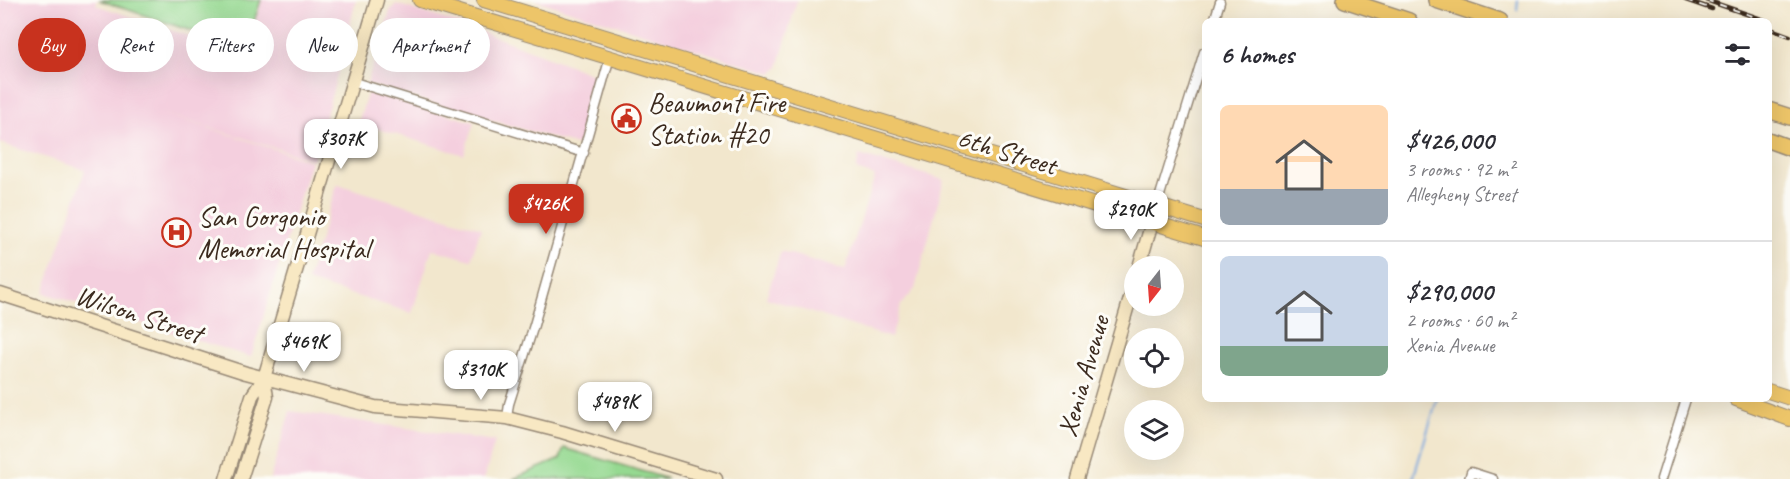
<!DOCTYPE html>
<meta charset="utf-8">
<style>
body{margin:0;font-family:Caveat,sans-serif;background:#f2f2f3;color:#2b2b33;height:100vh;display:flex;flex-direction:column;font-size:22px;white-space:nowrap}
*{box-sizing:border-box;margin:0}
p{font-size:20px;color:#7c7c81}
.icon{flex:none;width:33px;height:33px;fill:none;stroke:currentColor;stroke-width:2;stroke-linecap:round;stroke-linejoin:round}
.map{position:relative;flex:1;overflow:hidden}
.details{position:absolute;left:1202px;top:18px;width:570px;height:384px;display:flex;flex-direction:column;background:#fff;border-radius:9px;box-shadow:0 6px 24px #0002}
.details>*{flex:none}
.hud{position:absolute;left:18px;top:18px;width:570px;height:54px;display:flex;gap:12px}
.needle{width:39px;rotate:197deg}
.buttons{position:absolute;left:1124px;top:256px;display:grid;gap:12px}
.buttons a{display:grid;place-items:center;width:60px;height:60px;border-radius:50%;background:#fff;box-shadow:0 6px 24px #0002;font-size:30px}
.price{position:absolute;translate:-50% -51px;padding:0 14px;border-radius:12px;background:#fff;color:#222;font-size:20px;line-height:39px;filter:drop-shadow(0 2px 3px #0008)}
.price::after{content:'';position:absolute;left:50%;top:36px;width:18px;height:14px;margin-left:-9px;background:inherit;clip-path:polygon(0 0,100% 0,50% 100%)}
.price.on{background:#c8321e;color:#fff}
ul{padding:0;list-style:none}
li{display:flex;align-items:center;gap:18px;height:150px;padding:0 18px}
li+li{border-top:2px solid #e1e1e2}
li span{display:grid;place-items:center;flex:none;width:168px;height:120px;border-radius:9px;color:#555}
li>.icon{margin-inline-start:auto}
span .icon{width:72px;height:72px;fill:#fffc;stroke-width:1}
li b{font-size:26px}
h2{display:flex;justify-content:space-between;align-items:center;height:72px;padding:0 18px;font-size:26px}
.tag{padding:0 21px;border-radius:27px;background:#fff;box-shadow:0 6px 24px #0002;font-size:21px;line-height:54px}
.tag.on{background:#c8321e;color:#fff}
.map>svg:first-child{display:block}
</style>
<div class="map">
<svg width="1790" height="479" viewBox="0 0 1790 479">
<rect width="100%" height="100%" fill="#fdfcf7"/>
<filter id="ink" filterUnits="userSpaceOnUse"><feTurbulence type="fractalNoise" baseFrequency=".0167" numOctaves="2"/><feDisplacementMap in="SourceGraphic" scale="12" xChannelSelector="R" yChannelSelector="G"/><feConvolveMatrix kernelMatrix="1 2 1 2 8 2 1 2 1" color-interpolation-filters="sRGB"/></filter>
<filter id="wash" filterUnits="userSpaceOnUse"><feTurbulence type="fractalNoise" baseFrequency=".008" numOctaves="4" result="noise"/><feDisplacementMap in="SourceGraphic" scale="24" xChannelSelector="R" yChannelSelector="G"/><feGaussianBlur stdDeviation="1.35" result="paint"/><feColorMatrix in="noise" values="0 0 0 0 0 0 0 0 0 0 0 0 0 0 0 0 0 1.4 0 .05"/><feComposite in="paint" operator="in"/></filter>
<g filter="url(#wash)">
<rect width="100%" height="100%" fill="#f2e7cd"/>
<path fill="#f4cfde" d="M0,0H97L96,5L245,55L262,0H356L341,62L313,160L147,108L311,161L251,357L44,293L85,170L0,143Z
M535,0H797L778,68L772,73Z
M396,4L466,26L601,77L580,146L367,84L390,11Z
M368,92L474,122L464,155L358,123Z
M859,155L944,180L915,289L901,305L891,338L766,298L781,251L845,270L875,176L856,170Z
M337,184L481,228L471,260L432,249L412,313L307,281Z
M290,411L495,441L484,479H270Z"/>
<path fill="#95d991" stroke="#688258" stroke-width="1.5" d="M99,0H261L245,49Z
M564,448L668,479H513L560,459Z"/>
<g fill="none" stroke-linecap="round" stroke-linejoin="round">
<path stroke="#74a5df" stroke-width="2" d="M1517,10L1518,0
M1413,479L1437,399"/>
</g>
</g>
<g filter="url(#ink)">
<g fill="none" stroke-linecap="round" stroke-linejoin="round">
<defs>
<path id="street" d="M1214,21L1220,2
M351,81L584,153
M1157,205L1204,52
M507,418L509,404L534,325L610,57
M1469,479L1471,472L1493,479
M1661,479L1686,399"/>
<path id="secondary" d="M1139,267L1157,205
M0,294L246,373L375,407L507,418L562,432L716,479
M226,479L252,396L264,378L377,0
M241,479L267,397L264,378
M1077,479L1134,285"/>
<path id="primary" d="M420,0L1204,238
M484,0L1204,220
M1768,391L1790,398
M1736,399L1790,419"/>
<path id="highway" d="M1345,0L1409,21
M1436,0L1500,21
M1768,110L1790,117
M1768,140L1790,148"/>
</defs>
<use href="#street" stroke="#968876" stroke-width="11"/>
<use href="#secondary" stroke="#968876" stroke-width="15"/>
<use href="#primary" stroke="#968876" stroke-width="16"/>
<use href="#highway" stroke="#968876" stroke-width="18"/>
<use href="#street" stroke="#fff" stroke-width="8"/>
<use href="#secondary" stroke="#f8e8c3" stroke-width="12"/>
<use href="#primary" stroke="#edc569" stroke-width="14"/>
<use href="#highway" stroke="#edc569" stroke-width="15"/>
<defs>
<path id="rail" d="M1686,0L1712,9
M1706,0L1767,21
M1768,28L1790,36"/>
</defs>
<use href="#rail" stroke="#3b2a1e" stroke-width="4.5"/>
<use href="#rail" stroke="#fdfcf7" stroke-width="2" stroke-dasharray="7" stroke-linecap="butt"/>
</g>
</g>
<defs>
<symbol id="civic-ring" viewBox="-11 -11 22 22"><circle r="9.5" fill="#fdfcf7" stroke="#c8321e" stroke-width="1.5"/><path d="M-.6-6.5H3V-4.5H.6V-3L4-1V1h2V6H-6V1h2V-1L-.6-3ZM-1.2 2.5V6h2.4V2.5Z" fill="#c8321e"/></symbol>
<symbol id="hospital-ring" viewBox="-11 -11 22 22"><circle r="9.5" fill="#fdfcf7" stroke="#c8321e" stroke-width="1.5"/><path d="M-5-5h3v3.5h4V-5h3V5h-3V1.5h-4V5h-3Z" fill="#c8321e"/></symbol>
</defs>
<g fill-rule="evenodd">
<use href="#civic-ring" x="610" y="102" width="33" height="33"/>
<use href="#hospital-ring" x="160" y="216" width="33" height="33"/>
</g>
<g text-anchor="middle" dominant-baseline="central" stroke-width="6" stroke-linejoin="round" paint-order="stroke">
<g font-size="28" fill="#3b2a1e" stroke="#fdfcf7" text-anchor="start">
<text x="648" y="102">Beaumont Fire<tspan x="648" dy="32">Station #20</tspan></text>
<text x="198" y="216">San Gorgonio<tspan x="198" dy="32">Memorial Hospital</tspan></text>
</g>
<g font-size="28" fill="#3b2a1e" stroke="#fdfcf7">
<text transform="translate(1007 151) rotate(17)">6th Street</text>
<text transform="translate(139 314) rotate(18)">Wilson Street</text>
<text transform="translate(1083 376) rotate(-74)">Xenia Avenue</text>
</g>
</g>
</svg>
<div class="buttons">
<a><svg class="needle" viewBox="-14 -14 28 28"><path d="M0-13l5 13h-10z" fill="#e53935"/><path d="M0 13l5-13h-10z" fill="#7c7c81"/></svg></a>
<a><svg class="icon" aria-label="locate" viewBox="0 0 24 24"><circle cx="12" cy="12" r="6"/><path d="M12 2v4M12 18v4M2 12h4M18 12h4"/></svg></a>
<a><svg class="icon" aria-label="layers" viewBox="0 0 24 24"><path d="M12 4l9 5-9 5-9-5zM3 14l9 5 9-5"/></svg></a>
</div>
<b class="price" style="left:341px;top:170px">$307K</b>
<b class="price on" style="left:546px;top:235px">$426K</b>
<b class="price" style="left:1131px;top:241px">$290K</b>
<b class="price" style="left:304px;top:373px">$469K</b>
<b class="price" style="left:481px;top:401px">$310K</b>
<b class="price" style="left:615px;top:433px">$489K</b>
<div class="hud">
<a class="tag on">Buy</a>
<a class="tag">Rent</a>
<a class="tag">Filters</a>
<a class="tag">New</a>
<a class="tag">Apartment</a>
</div>
<section class="details">
<h2>6 homes<svg class="icon" aria-label="filters" viewBox="0 0 24 24"><path d="M4 7h16M4 17h16"/><circle cx="9" cy="7" r="2"/><circle cx="15" cy="17" r="2"/></svg></h2>
<ul>
<li><span style="background:linear-gradient(#ffd9b3 70%,#9aa5b1 0)"><svg class="icon" aria-label="home" viewBox="0 0 24 24"><path d="M3 11l9-7 9 7M6 9v11h12V9"/></svg></span><div><b>$426,000</b><p>3 rooms · 92 m²</p><p>Allegheny Street</p></div></li>
<li><span style="background:linear-gradient(#c9d6e8 75%,#7fa58c 0)"><svg class="icon" aria-label="home" viewBox="0 0 24 24"><path d="M3 11l9-7 9 7M6 9v11h12V9"/></svg></span><div><b>$290,000</b><p>2 rooms · 60 m²</p><p>Xenia Avenue</p></div></li>
</ul>
</section>
</div>
